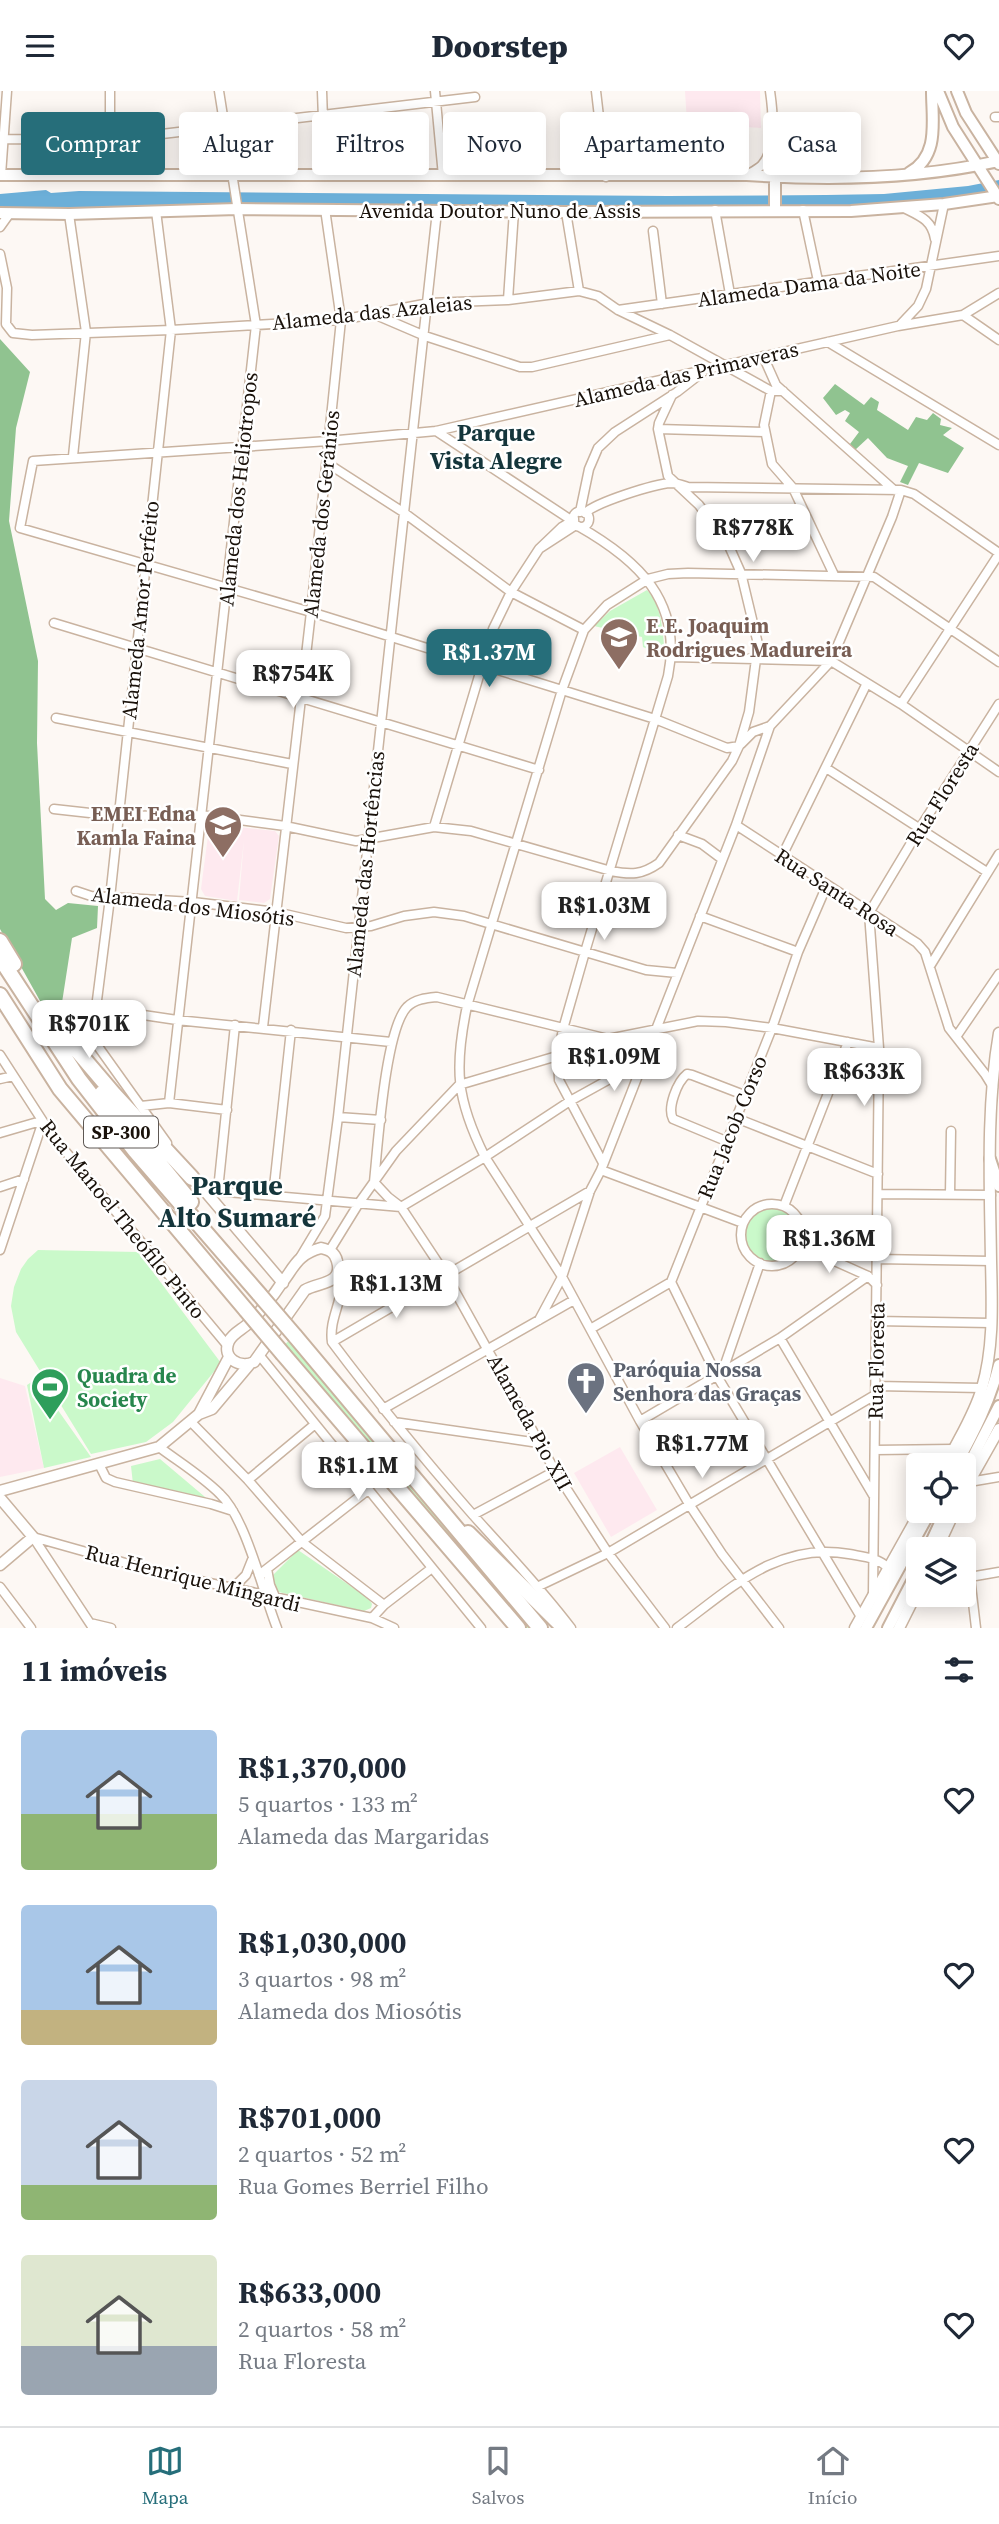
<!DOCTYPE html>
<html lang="pt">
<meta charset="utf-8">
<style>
body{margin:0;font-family:"Source Serif 4",serif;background:#f2f2f3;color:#1f2937;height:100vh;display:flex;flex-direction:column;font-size:26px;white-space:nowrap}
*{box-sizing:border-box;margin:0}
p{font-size:23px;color:#747a83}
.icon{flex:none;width:38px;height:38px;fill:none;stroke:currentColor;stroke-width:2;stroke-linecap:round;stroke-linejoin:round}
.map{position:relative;height:1537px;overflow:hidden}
.side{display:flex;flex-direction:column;background:#fff;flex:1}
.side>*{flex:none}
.guide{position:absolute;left:21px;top:21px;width:957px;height:63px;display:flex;gap:14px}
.buttons{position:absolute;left:906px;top:1362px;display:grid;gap:14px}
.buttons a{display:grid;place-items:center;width:70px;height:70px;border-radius:7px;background:#fff;box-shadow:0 4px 18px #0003;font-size:35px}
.price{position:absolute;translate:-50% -60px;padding:0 16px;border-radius:14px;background:#fff;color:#222;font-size:23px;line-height:46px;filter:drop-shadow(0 2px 4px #0008)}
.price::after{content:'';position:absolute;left:50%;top:42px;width:21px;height:16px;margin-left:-10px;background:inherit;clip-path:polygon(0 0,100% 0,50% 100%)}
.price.selected{background:#266e7a;color:#fff}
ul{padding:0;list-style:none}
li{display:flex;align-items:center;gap:21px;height:175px;padding:0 21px}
li span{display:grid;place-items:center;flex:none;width:196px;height:140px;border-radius:7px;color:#555}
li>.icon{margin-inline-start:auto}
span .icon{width:84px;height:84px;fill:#fffc;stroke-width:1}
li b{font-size:30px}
h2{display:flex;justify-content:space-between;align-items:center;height:84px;padding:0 21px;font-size:30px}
.tag{padding:0 24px;border-radius:7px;background:#fff;box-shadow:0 4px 18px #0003;font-size:24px;line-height:63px}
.tag.selected{background:#266e7a;color:#fff}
header{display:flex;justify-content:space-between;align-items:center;height:91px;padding:0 21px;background:#fff;font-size:32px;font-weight:800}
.tabs{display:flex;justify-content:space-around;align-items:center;height:98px;border-top:2px solid #e0e1e3;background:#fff;font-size:19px;color:#747a83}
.tabs a{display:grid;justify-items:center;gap:4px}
.tabs .selected{color:#266e7a}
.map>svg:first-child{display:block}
</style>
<header><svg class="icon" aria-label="menu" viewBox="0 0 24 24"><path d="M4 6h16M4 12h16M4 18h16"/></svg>Doorstep<svg class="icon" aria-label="heart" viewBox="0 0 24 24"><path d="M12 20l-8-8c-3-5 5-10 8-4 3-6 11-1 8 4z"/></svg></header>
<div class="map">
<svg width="999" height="1537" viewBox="0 0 999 1537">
<rect width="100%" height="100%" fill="#fdf8f4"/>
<path fill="#fee9ef" d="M685,0H760L761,37L687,32Z
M212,733L275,740L279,745L270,808L264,812L239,809L244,749L237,810L205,805L201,798L209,737Z
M0,1287L25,1295L44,1377L0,1386Z
M620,1356L657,1419L611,1446L574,1382Z"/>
<path fill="#caf9ca" d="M647,499C663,515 663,545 665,566L643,556L642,546L594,535L610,520Z
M743 1144a29 29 0 1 1 58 0a29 29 0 1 1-58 0Z
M38,1159L138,1161L221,1272L173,1331L146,1351L91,1363L16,1241L11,1215L14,1196L21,1178L28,1168Z
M291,1248L535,1537H523L284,1254Z
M36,1288L91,1366L44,1377L27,1294Z
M160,1368L211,1411L133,1393L131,1375Z
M298,1459L368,1507L372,1513L371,1517L364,1520L274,1500L269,1488Z"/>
<path fill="#90c390" d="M0,248L30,281L16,337L9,430L38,570L37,652L45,808L56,819L68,812L98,815L97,837L72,847L61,918L44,917L0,838Z
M835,293L864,314L871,306L879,311L877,319L908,339L916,326L927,329L933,322L941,328L940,334L952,337L943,344L964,357L948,382L919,372L908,394L900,391L908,375L887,367L868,347L855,359L850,353L859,341L845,330L850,322L845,319L836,324L823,307Z"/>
<path fill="#6cafd8" d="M999,89V101L880,117L0,118V103L46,99L51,102L79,100L668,105L826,104L884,103L968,95Z"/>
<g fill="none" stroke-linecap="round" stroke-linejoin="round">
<defs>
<path id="minor" d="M110,0V84
M322,0L325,85
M435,0L443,85
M596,0L606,86
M995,26H999
M4,48L111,49L475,6
M1,84L7,0
M747,84C752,81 758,78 762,74C777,57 773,21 770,0
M904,117C920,125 932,129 935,148
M715,119L730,203
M803,119L818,190
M156,120L171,239L110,807L96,917C88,929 86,934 92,947L167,1052
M566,121L579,200
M69,123L86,241L73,365
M0,136L10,122
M653,140L662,213
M0,163L7,197L6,233L13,242L32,244L171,239L341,229L429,212L508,209L579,200L598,205L618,219L670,244L771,300
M508,209L514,120
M618,219L999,165
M376,224L425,245L520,276H532L670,244
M963,224L999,249
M901,233L918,215L926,198L944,113
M828,251L999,354
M763,265L776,294L894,399
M783,300H771L764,334L772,373L793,397L834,484
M658,338L764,341
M436,340L568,427L574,428
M327,372L403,421L511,501L584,539
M573 428a8 8 0 1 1 16 0a8 8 0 1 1-16 0Z
M580,421L589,378L598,357L615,341L677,301L704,280
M585,422C597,411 654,393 671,392C677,392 682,394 688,396L901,399L914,403L999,462
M574,429L562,436L539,458L576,434
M578,435C638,469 683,510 668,585L585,861L563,938L558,964L559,989L603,1072
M54,532L539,679
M672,566L831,570L901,613L999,681
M901,613L999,463
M56,627L292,673
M741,653L753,641L770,635L831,570L892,426L901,399
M739,655L727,657L655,628L562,599L311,521L20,437L33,370L328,350L436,340L898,235L963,224L999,202
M826,677L987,781
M54,718L117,725L202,724L285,735L356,750L434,736L471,740L611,780C631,784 642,784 659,772L732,670L739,655L749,621L758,553L741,482L729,455L699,414L668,385L658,338L659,332L672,304
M736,734L917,852L925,861L949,937L985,983L993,996
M434,736L493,538L511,501L539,458
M678,744L702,753L722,768
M782,765L867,592
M76,800L91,805L193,811L276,821L346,837L371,835L404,825L434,821L464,825L646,879L677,882
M700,825L798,861
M930,875L999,763
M96,917L177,929L391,951
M263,936L311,521L341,229L325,118
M956,946L999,883
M0,964L51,1043L227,1254
M0,988L13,985
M169,1012L256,234L219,0
M141,1015L169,1012L227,1019
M338,1026L381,1029
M736,1027L878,1083
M0,1042L41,1030
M726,1050L673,1028C667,1017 677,991 687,983L692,984L744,1004
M601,1079L743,1132
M191,1085L204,1099L401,1116
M374,1091L388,1106L401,1116L446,1184L555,1380L608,1462L665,1537
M374,1091C378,1054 385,939 407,916C415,908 427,907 437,906L608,948
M0,1096L24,1088
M218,1099L235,934
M878,1103L991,1104
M950,1103L951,1040
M273,1105L291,939
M741 1144a31 31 0 1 1 62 0a31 31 0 1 1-62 0Z
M784,1115L848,951
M401,1116L485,1066L570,1010L644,969
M801,1155L868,1185
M0,1159L42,1033
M330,1159L359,1112L396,1060L459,994L591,955L608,948L698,930L726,931L772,937L879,957
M301,1165L325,1125L338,1026L437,120
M877,1168L991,1170
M339,1175C349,1204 328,1224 332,1251C377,1311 424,1368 473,1424C507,1462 541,1497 571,1537
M671,1191L717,1285L861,1526
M539,1229L562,1186L590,1100L601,1079L736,734L770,635
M876,1230L991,1232
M592,1237L671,1191L772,937L798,861L827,794
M780,1247L873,1404
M332,1251L590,1100
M260,1265L481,1537
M722,1282L760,1172
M876,1295L982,1297
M383,1318L574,1209
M640,1330L780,1247L868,1185L877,1194
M191,1331L248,1389L302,1451L384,1514
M394,1331L539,1352
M159,1356C179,1371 202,1385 220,1403C246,1427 263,1502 277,1537
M875,1359L954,1358
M99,1373L106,1387L115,1391L211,1413L233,1420
M248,1389L314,1334
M969,1391L999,1386
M473,1424L555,1380
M33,1446L154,1480L372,1527L394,1537
M33,1446L93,1537
M267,1478L270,1494L276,1508
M259,1484L368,1399
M970,1486L976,1537
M964,1487L999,1481
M539,1495L608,1462L875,1304
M0,1496L31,1537
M234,1496L246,1484L252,1469
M873,1503L879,957L869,822L920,737L999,613
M372,1527L384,1514L432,1477
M90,1532L111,1537
M677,1537C730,1498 778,1450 849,1463C865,1466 876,1466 889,1477
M779,1537L722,1463L689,1413L640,1330L561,1184L485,1066C456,1008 454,977 467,915L562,599L584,539L607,514L648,488L668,483L688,482L874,486L999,571"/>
<path id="tertiary" d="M204,1099L283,1192
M321,1157C329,1159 335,1161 337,1170C344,1194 318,1191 305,1199L254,1271C240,1278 221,1267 229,1250C233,1242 243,1238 249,1232C261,1220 272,1207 281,1193C288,1185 293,1174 301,1167C308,1161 313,1159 321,1157Z
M199,1323L229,1266
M946,1374C958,1348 974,1325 982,1297C994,1256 992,1213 991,1170C990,1095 986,1017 999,942
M0,1400L159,1356L199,1323L212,1318L249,1274
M964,1400L999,1338
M0,1407L33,1446L0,1474
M937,1458L955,1419
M855,1537L921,1419
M899,1537L919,1497"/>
<path id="secondary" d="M938,0L953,36L999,108
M957,0L966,22L999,73
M909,82C940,65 932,30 932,0
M0,84H747C831,90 917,88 999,70
M775,86V119
M0,122L69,123L237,118L566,121L851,120L944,113L999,105
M990,1068L999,1095
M956,1374C974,1341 990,1310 999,1274
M964,1383L999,1315
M928,1458L946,1419
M866,1537L931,1419
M888,1537L919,1477"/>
<path id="trunk" d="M468,1442L564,1537"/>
<path id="motorway" d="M0,850L14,873
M0,867L79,988L135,1060L259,1203
M0,904L60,998L246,1219
M44,921L114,1003L192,1087
M102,1002L191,1111
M295,1245L540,1537
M283,1263L518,1537"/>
</defs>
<use href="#minor" stroke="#c9b3a0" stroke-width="11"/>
<use href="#tertiary" stroke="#c9b3a0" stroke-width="13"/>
<use href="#secondary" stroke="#c9b3a0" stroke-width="14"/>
<use href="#trunk" stroke="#c9b3a0" stroke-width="18"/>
<use href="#motorway" stroke="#c9b3a0" stroke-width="18"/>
<use href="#minor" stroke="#fff" stroke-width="8"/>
<use href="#tertiary" stroke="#fff" stroke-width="10"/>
<use href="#secondary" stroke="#fff" stroke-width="10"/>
<use href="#trunk" stroke="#fff" stroke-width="14"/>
<use href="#motorway" stroke="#fff" stroke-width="14"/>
<defs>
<path id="motorway-bridge" d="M259,1203L295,1245
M246,1219L283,1263"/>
</defs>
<use href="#motorway-bridge" stroke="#c9b3a0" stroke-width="18" stroke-linecap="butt"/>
<use href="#motorway-bridge" stroke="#fff" stroke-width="14"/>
</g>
<defs>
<symbol id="school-pin" viewBox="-11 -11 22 30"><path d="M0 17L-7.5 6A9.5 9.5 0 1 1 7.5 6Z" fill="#8d6e63" stroke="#fff"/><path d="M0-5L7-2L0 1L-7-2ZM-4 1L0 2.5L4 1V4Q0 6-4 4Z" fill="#fff"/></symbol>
<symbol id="church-pin" viewBox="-11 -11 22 30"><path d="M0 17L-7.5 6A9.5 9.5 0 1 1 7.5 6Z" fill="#6b7280" stroke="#fff"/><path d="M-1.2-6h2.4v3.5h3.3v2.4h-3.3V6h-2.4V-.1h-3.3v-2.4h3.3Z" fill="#fff"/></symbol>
<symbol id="stadium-pin" viewBox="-11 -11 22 30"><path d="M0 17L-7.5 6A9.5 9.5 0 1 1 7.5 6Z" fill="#2e9e5b" stroke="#fff"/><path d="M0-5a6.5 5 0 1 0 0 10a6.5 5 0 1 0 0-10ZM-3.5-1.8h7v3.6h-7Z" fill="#fff"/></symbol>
</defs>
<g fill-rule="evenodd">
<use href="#school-pin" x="597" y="524" width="44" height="60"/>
<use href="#school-pin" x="201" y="712" width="44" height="60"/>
<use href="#church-pin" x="564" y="1268" width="44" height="60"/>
<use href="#stadium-pin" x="28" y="1274" width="44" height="60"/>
</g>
<g text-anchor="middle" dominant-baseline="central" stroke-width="5" stroke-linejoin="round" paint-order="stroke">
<rect fill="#fff" stroke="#5e5854" stroke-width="2" x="84" y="1025.5" width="74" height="31" rx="5"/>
<g font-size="19" font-weight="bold" fill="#19110a">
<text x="121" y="1041">SP-300</text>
</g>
<g font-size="21" fill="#19110a" stroke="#fff">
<text x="500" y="119">Avenida Doutor Nuno de Assis</text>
<text transform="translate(809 193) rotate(-8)">Alameda Dama da Noite</text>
<text transform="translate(372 221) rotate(-6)">Alameda das Azaleias</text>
<text transform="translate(686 283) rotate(-13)">Alameda das Primaveras</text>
<text transform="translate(238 398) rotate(-84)">Alameda dos Heliotropos</text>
<text transform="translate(321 423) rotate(-84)">Alameda dos Gerânios</text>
<text transform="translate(140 519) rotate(-84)">Alameda Amor Perfeito</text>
<text transform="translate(942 703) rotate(-58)">Rua Floresta</text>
<text transform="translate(365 773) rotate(-84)">Alameda das Hortências</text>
<text transform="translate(837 801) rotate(33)">Rua Santa Rosa</text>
<text transform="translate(193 815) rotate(7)">Alameda dos Miosótis</text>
<text transform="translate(732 1036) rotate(-68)">Rua Jacob Corso</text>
<text transform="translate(123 1128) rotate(51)">Rua Manoel Theófilo Pinto</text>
<text transform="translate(876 1270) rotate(-89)">Rua Floresta</text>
<text transform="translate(530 1331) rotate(61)">Alameda Pio XII</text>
<text transform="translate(193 1487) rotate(14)">Rua Henrique Mingardi</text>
</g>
<g font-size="21" font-weight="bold" fill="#785e54" stroke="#fff" text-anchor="start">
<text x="646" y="534">E.E. Joaquim<tspan x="646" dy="24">Rodrigues Madureira</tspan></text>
<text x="196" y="722" text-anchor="end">EMEI Edna<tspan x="196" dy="24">Kamla Faina</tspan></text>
</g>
<g font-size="21" font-weight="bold" fill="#5b616d" stroke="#fff" text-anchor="start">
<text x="613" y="1278">Paróquia Nossa<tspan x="613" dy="24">Senhora das Graças</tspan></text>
</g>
<g font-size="21" font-weight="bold" fill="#27864d" stroke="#fff" text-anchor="start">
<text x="77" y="1284">Quadra de<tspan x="77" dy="24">Society</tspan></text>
</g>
<g font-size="24" font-weight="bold" fill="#14353b" stroke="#fff">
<text x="496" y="341">Parque<tspan x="496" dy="28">Vista Alegre</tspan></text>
</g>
<g font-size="28" font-weight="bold" fill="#14353b" stroke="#fff">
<text x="237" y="1094">Parque<tspan x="237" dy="32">Alto Sumaré</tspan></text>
</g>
</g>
</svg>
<div class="buttons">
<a><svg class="icon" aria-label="locate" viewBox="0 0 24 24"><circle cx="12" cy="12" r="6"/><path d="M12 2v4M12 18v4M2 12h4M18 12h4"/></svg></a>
<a><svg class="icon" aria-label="layers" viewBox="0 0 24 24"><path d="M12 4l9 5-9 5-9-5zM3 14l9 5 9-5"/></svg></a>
</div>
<b class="price" style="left:753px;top:473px">R$778K</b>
<b class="price selected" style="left:489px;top:598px">R$1.37M</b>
<b class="price" style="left:293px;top:619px">R$754K</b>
<b class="price" style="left:604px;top:851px">R$1.03M</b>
<b class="price" style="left:89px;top:969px">R$701K</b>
<b class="price" style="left:614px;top:1002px">R$1.09M</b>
<b class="price" style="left:864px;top:1017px">R$633K</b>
<b class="price" style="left:829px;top:1184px">R$1.36M</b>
<b class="price" style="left:396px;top:1229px">R$1.13M</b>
<b class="price" style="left:702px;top:1389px">R$1.77M</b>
<b class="price" style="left:358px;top:1411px">R$1.1M</b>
<div class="guide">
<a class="tag selected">Comprar</a>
<a class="tag">Alugar</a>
<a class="tag">Filtros</a>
<a class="tag">Novo</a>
<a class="tag">Apartamento</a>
<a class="tag">Casa</a>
</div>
</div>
<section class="side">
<h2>11 imóveis<svg class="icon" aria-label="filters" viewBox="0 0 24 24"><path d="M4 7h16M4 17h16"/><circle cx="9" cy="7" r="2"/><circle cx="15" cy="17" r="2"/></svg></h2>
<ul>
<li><span style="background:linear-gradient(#a9c7e8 60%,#8fb573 0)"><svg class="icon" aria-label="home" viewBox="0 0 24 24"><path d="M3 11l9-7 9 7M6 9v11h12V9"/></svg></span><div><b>R$1,370,000</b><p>5 quartos · 133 m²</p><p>Alameda das Margaridas</p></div><svg class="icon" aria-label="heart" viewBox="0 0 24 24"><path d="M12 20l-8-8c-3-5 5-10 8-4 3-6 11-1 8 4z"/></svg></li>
<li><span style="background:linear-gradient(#a9c7e8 75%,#c2b280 0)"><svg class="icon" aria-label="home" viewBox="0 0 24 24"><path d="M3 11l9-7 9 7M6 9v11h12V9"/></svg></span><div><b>R$1,030,000</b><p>3 quartos · 98 m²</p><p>Alameda dos Miosótis</p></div><svg class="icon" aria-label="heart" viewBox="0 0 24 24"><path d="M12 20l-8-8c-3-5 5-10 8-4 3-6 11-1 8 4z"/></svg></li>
<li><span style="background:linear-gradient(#c9d6e8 75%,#8fb573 0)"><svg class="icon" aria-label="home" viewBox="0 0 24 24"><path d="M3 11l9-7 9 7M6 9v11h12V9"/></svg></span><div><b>R$701,000</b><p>2 quartos · 52 m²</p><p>Rua Gomes Berriel Filho</p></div><svg class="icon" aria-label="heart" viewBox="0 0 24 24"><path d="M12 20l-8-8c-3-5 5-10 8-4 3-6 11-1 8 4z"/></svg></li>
<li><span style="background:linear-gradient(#dfe7d0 65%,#9aa5b1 0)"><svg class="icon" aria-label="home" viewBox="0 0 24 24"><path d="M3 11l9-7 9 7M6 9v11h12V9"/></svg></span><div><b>R$633,000</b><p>2 quartos · 58 m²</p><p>Rua Floresta</p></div><svg class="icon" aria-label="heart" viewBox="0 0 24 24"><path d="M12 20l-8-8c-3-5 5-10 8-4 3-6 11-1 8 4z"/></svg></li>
</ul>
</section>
<nav class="tabs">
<a class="selected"><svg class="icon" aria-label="map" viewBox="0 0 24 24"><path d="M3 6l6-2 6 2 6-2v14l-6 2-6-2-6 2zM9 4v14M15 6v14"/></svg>Mapa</a>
<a><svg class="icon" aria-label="saved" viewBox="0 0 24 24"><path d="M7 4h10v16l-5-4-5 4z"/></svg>Salvos</a>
<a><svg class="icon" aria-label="home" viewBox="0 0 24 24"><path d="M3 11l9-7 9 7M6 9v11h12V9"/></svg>Início</a>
</nav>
